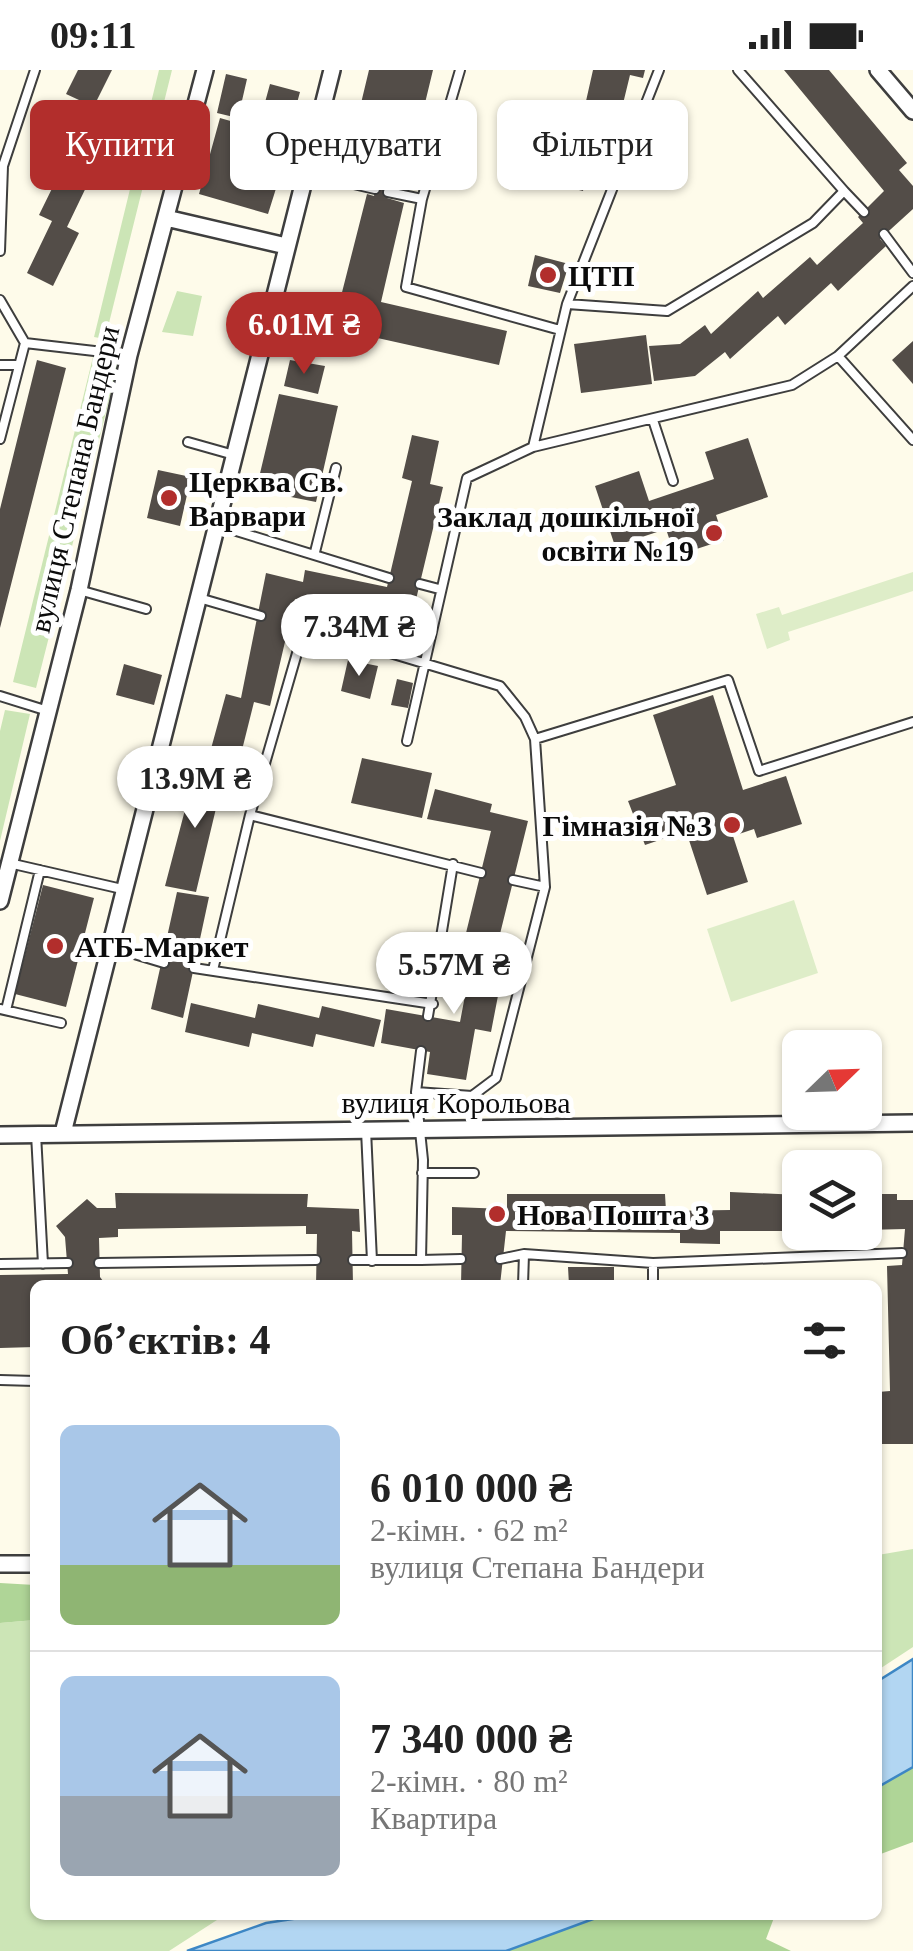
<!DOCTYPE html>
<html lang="uk">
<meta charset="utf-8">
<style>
body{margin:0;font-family:Georgia,serif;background:#f6f6f6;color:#222;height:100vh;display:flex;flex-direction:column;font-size:38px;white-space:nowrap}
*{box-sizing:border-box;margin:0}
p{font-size:32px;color:#767676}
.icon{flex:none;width:55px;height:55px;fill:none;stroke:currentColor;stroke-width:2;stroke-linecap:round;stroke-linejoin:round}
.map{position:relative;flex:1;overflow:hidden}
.side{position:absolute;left:30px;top:1210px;width:852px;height:640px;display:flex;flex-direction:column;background:#fff;border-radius:15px;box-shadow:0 2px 8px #0004}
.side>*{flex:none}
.guide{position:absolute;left:30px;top:30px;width:855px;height:90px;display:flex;gap:20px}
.needle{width:65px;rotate:67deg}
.controls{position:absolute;left:782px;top:960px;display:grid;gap:20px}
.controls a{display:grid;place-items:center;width:100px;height:100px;border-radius:15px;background:#fff;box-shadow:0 2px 8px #0004;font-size:50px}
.price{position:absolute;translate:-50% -85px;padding:0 22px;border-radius:35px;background:#fff;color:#222;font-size:32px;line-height:65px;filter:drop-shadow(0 2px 5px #0008)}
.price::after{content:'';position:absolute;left:50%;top:60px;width:30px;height:22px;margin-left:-15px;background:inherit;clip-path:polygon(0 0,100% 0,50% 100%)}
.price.on{background:#b22e2c;color:#fff}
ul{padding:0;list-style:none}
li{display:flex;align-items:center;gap:30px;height:250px;padding:0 30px}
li+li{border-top:2px solid #e0e0e0}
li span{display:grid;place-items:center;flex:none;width:280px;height:200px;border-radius:15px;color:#555}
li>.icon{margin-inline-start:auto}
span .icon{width:120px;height:120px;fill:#fffc;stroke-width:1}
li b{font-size:42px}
h2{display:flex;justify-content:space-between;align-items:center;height:120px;padding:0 30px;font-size:42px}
.pill{padding:0 35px;border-radius:15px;background:#fff;box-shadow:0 2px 8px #0004;font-size:35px;line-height:90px}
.pill.on{background:#b22e2c;color:#fff}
.status{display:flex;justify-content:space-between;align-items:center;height:70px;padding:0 50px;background:#fff;direction:ltr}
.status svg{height:28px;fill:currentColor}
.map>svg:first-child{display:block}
</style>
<div class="status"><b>09:11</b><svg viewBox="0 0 49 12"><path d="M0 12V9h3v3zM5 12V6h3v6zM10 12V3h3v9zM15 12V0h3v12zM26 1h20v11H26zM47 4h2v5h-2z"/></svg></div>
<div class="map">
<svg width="913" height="1881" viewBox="0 0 913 1881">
<rect width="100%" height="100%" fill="#fefbea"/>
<path fill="#cce5b6" d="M159,0H172L105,269L94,267Z
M177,221L202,226L193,266L162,262Z
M93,287L119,291L36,618L13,612Z
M5,640L30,644L0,771V661Z
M913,1479V1577L878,1600V1485Z
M35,1550V1845H249L217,1850L169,1881H0V1553Z"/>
<path fill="#afd597" d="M0,1513L35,1515V1550L0,1553Z
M913,1697V1772L878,1785V1717Z
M589,1845H775L766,1869L791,1881H496Z"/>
<path fill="#deedc8" d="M913,502V521L788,562L790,570L767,579L756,544L779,537L782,545Z
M794,830L818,903L731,932L707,859Z"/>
<path fill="#b2d6f2" stroke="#3d87c5" stroke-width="2.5" d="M913,1589V1697L878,1717V1611Z
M319,1845H604L506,1881H187L266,1853Z"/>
<path fill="#534d48" d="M78,0H112L93,38L105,43L101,57L80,99L92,105L67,157L79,163L53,216L27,203L52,151L39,145L65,92L52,85L79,30L66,24Z
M369,0H433L404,120L390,116L388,122L387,128L404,133L381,232L507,261L499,295L373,267L376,254L337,242L367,124L374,126L377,112L344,104Z
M593,0H645L643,8L630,5L611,83L591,79L583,121L554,114L565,68L577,71Z
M784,0H829L907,93L899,100L913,116V139L880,169L886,176L838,221L831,213L785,255L778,246L730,289L725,282L695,306L654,311L649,276L680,274L705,255L711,264L758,221L763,228L810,187L817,195L863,153L858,147L884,121Z
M226,4L247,9L238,48L217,43Z
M270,14L300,22L288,66L258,58Z
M220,48L248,56L243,82L284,93L268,144L199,124Z
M535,185L569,194L560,223L528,216Z
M646,265L652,314L581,323L574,274Z
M913,271V314L892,290Z
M37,290L66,298L0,558V439Z
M290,290L325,296L318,324L284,316Z
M279,324L338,336L316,432L256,420Z
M412,365L439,371L430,414L443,417L413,542L381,534L377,545L295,529L270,636L254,632L236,704L206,697L226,624L241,628L266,503L303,512L305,500L387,517L412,411L402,408Z
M748,368L768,427L716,445L724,470L675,486L666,459L615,476L595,416L639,401L649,431L714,409L705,382Z
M158,400L191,407L180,456L147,448Z
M348,590L378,596L370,629L341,621Z
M124,594L162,605L154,635L116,625Z
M397,609L413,613L408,638L391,635Z
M713,625L743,720L786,706L802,754L757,768L754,759L733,766L748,812L707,825L686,761L645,775L628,731L676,715L653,645Z
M362,688L432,703L422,748L351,733Z
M196,698L224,705L196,822L165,816Z
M435,719L492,734L490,742L528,751L498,872L466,863L491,761L427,749Z
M43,815L94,828L66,937L15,924Z
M177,822L209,827L183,948L151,939Z
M476,868L508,874L491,962L475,959L466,1010L427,1004L430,982L381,973L386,939L460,952Z
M191,933L255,948L258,934L319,948L322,936L381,950L374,977L316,964L313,977L252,963L249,977L185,962Z
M730,1122L800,1125V1161H720V1174L680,1173V1163L506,1161L500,1215H461L462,1165H452V1137L507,1139V1124H665L666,1141L730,1140Z
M115,1123L308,1124L307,1137L359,1139L360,1162L352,1161L353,1215H316L317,1164H306V1156L118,1159V1167L99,1168L100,1207L106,1215H35V1277L0,1278V1205L68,1204L65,1167L56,1156L87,1129L97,1138H116Z
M865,1124H897V1130H913V1374H878V1322L890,1321L887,1196L902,1195L905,1159L865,1160Z
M568,1197H614V1215H569Z"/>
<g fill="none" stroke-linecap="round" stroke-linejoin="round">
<defs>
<path id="lane" d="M460,0L422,129L406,217L560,260
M306,103L375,119
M844,121L864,142
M388,122L422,129
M884,164L913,203
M0,181L3,96L35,0
M913,216L838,286L913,370
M0,230L25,273L0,369
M567,234L659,0
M25,273L129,285
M0,295H18
M653,350L673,411
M188,372L234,385
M533,377L792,315L838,286
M220,456L389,508
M315,482L336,398
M420,514L439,519
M79,520L146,539
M199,528L261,546
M290,553L500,616L525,647L535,669L545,817L496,1008L472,1026L416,1022L423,1090L421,1190L461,1189
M0,626L48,641
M535,669L728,610L759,701L913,652
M407,671L467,408L533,377L567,234L667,241L813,153L844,121L738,0
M250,745L481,803
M9,793L122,819
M513,810L545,817
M111,877L164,893
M194,898L433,934
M213,900L250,745L304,559
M0,939L61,953
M6,940L40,800
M428,946L453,794
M416,1022L421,981
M366,1060L372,1191
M36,1064L43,1194
M422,1103H474
M500,1189L524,1184L653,1193L902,1183
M353,1190H421
M99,1193L316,1190
M0,1194L68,1193
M523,1215L524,1184
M653,1215V1193
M0,1310L35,1311"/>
<path id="street" d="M878,0L913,41
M166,148L286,176
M0,831L79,520L129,285L205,0
M63,1063L332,0
M0,1065L913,1053
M0,1494H35"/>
</defs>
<use href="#lane" stroke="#3e3e3e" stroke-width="12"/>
<use href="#street" stroke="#3e3e3e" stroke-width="20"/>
<use href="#lane" stroke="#fff" stroke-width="8"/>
<use href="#street" stroke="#fff" stroke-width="15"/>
</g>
<g fill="#b22e2c" stroke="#fff" stroke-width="4">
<circle cx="548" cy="205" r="10"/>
<circle cx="169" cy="428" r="10"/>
<circle cx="714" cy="463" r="10"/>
<circle cx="732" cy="755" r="10"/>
<circle cx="55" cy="876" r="10"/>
<circle cx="497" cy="1144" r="10"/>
</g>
<g text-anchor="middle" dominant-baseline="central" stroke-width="10" stroke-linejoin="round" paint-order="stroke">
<g font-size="30" font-weight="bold" fill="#0b0b0b" stroke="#fff" text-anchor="start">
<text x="568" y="205">ЦТП</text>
<text x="189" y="411">Церква Св.<tspan x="189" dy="34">Варвари</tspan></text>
<text x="694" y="446" text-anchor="end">Заклад дошкільної<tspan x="694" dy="34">освіти №19</tspan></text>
<text x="712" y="755" text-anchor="end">Гімназія №3</text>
<text x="75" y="876">АТБ-Маркет</text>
<text x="517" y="1144">Нова Пошта 3</text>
</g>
<g font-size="30" fill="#0b0b0b" stroke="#fff">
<text transform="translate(74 409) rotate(-77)">вулиця Степана Бандери</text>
<text x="456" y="1032">вулиця Корольова</text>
</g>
</g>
</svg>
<div class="controls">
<a><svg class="needle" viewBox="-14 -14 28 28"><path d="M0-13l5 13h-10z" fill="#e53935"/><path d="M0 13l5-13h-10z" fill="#767676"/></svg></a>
<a><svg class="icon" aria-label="layers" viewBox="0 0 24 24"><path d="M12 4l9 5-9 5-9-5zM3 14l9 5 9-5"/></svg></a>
</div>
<b class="price on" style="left:304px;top:307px">6.01M ₴</b>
<b class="price" style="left:359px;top:609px">7.34M ₴</b>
<b class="price" style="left:195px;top:761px">13.9M ₴</b>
<b class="price" style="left:454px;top:947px">5.57M ₴</b>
<div class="guide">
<a class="pill on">Купити</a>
<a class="pill">Орендувати</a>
<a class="pill">Фільтри</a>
</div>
<section class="side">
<h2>Об’єктів: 4<svg class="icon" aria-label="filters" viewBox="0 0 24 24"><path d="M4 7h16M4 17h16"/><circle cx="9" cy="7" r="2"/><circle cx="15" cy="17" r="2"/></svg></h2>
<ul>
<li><span style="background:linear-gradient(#a9c7e8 70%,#8fb573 0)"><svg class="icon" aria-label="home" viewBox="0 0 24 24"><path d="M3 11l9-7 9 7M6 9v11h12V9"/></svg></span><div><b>6 010 000 ₴</b><p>2-кімн. · 62 m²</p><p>вулиця Степана Бандери</p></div></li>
<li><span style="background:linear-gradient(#a9c7e8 60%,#9aa5b1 0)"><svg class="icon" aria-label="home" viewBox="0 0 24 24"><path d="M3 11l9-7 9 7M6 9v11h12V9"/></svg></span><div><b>7 340 000 ₴</b><p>2-кімн. · 80 m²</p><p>Квартира</p></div></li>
</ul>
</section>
</div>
